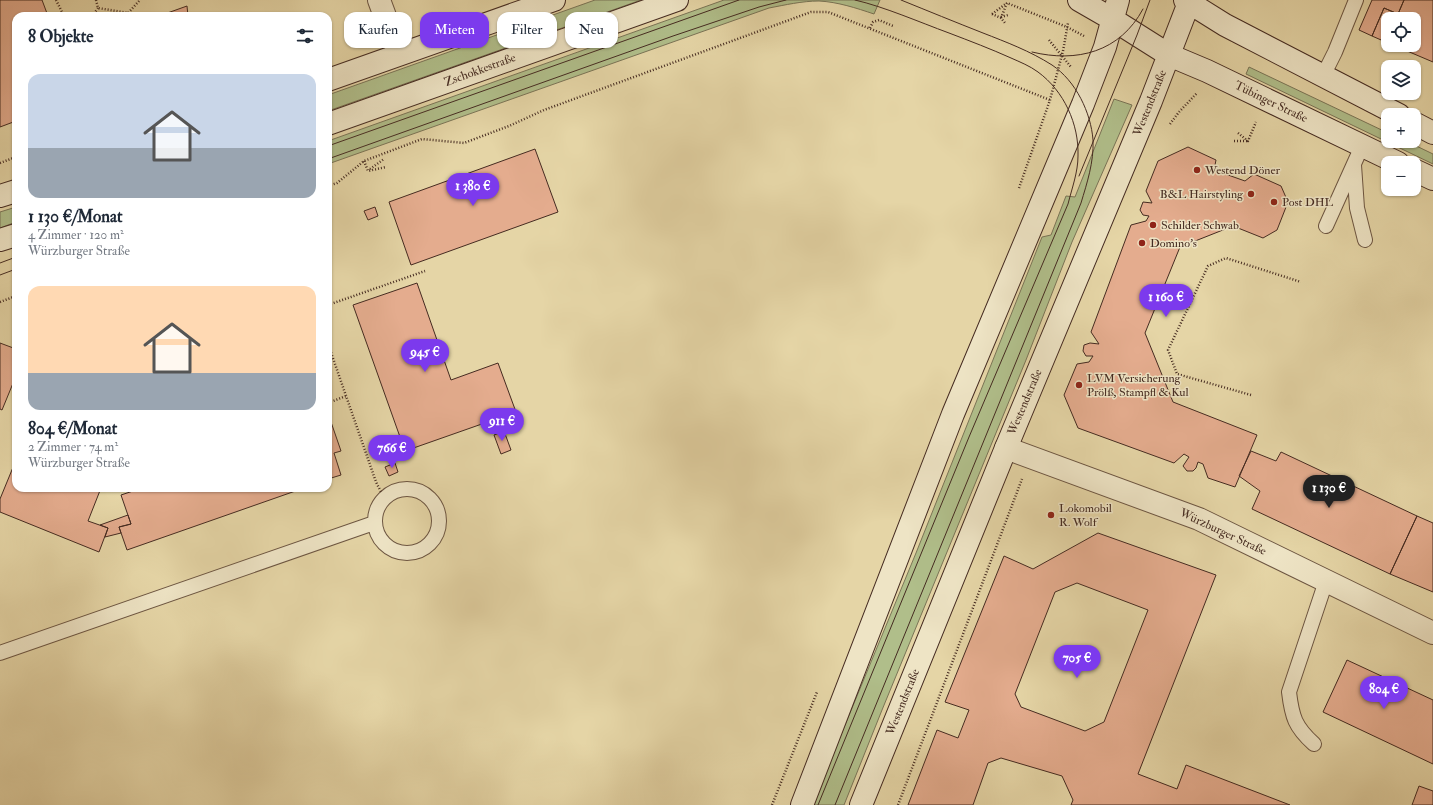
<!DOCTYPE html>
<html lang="de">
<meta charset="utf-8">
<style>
body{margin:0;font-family:"IM FELL Double Pica",serif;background:#f6f6f7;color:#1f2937;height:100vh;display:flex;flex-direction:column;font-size:15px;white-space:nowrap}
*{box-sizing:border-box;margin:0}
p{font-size:13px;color:#747a83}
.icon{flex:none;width:22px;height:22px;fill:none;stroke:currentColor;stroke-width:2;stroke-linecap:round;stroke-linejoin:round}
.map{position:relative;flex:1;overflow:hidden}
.sheet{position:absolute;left:12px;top:12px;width:320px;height:480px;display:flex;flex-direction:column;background:#fff;border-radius:12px;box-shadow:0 1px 3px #0004}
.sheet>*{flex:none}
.hud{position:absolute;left:344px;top:12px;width:380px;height:36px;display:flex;gap:8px}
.buttons{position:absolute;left:1381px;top:12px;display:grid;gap:8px}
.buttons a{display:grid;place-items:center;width:40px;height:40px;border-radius:8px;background:#fff;box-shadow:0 1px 3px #0004;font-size:20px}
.price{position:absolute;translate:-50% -34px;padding:0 9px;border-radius:14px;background:#7c3aed;color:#fff;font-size:13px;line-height:26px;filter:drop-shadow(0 1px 2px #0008)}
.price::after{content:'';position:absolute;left:50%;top:24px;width:12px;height:9px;margin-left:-6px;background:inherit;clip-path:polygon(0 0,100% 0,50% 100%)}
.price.active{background:#222;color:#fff}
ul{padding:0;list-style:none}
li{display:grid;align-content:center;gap:8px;height:212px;padding:0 16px}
li span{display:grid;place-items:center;height:124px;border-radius:12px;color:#555}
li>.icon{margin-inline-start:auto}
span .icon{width:72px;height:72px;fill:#fffc;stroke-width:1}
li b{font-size:17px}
h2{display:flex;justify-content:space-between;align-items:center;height:48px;padding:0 16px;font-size:17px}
.tag{padding:0 14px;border-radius:12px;background:#fff;box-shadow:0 1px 3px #0004;font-size:14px;line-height:36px}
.tag.active{background:#7c3aed;color:#fff}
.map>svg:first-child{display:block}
</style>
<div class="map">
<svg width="1433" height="805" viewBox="0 0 1433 805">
<rect width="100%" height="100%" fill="#e5d5a6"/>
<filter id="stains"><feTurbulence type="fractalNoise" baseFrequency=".005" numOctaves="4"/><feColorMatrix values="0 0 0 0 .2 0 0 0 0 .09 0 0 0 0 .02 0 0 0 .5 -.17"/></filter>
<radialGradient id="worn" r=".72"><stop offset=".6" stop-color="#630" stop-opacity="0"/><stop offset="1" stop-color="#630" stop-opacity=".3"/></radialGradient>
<path fill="#b0be8a" stroke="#7a7456" d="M595,0H641L328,111V95Z
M724,0H880L874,14C856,8 838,2 819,1C802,1 785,5 769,8L328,164V141Z
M1249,67L1388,133V141H1406L1433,154V164L1246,74Z
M1114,99L1132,105L1072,242L1026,360L882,710L844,805H812L916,553L1042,237L1051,235L1066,196L1075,197Z
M16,207V222L0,228V212Z"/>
<path fill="#e4ac8e" stroke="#452b21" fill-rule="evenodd" d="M0,0H42L48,16H16V121L0,127Z
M1372,0H1404L1398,14L1384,8L1372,36L1359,30Z
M1404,0H1433V62L1393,45H1414V19H1388V43L1372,36L1384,8L1398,14Z
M187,6L188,16H159Z
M1188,147L1216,160L1214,170L1245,181L1254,174L1281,186L1288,202L1277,230L1263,238L1233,226L1180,247L1145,333L1173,402L1257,435L1235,487L1208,478L1203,464L1198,462L1196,468L1193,471H1187L1183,466L1189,457L1184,454L1174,463L1078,428L1064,395L1077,364L1089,362L1093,356H1086L1083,351L1084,345L1090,343L1099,344L1091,332L1131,225L1146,221L1149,216L1143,215L1140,210L1143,202L1152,203L1146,191L1158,161Z
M535,149L558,212L411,265L389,202Z
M375,207L378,216L368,220L364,211Z
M417,283L451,380L498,363L516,412L405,451L353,305Z
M0,343L16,349V376L2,410L0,409Z
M331,422L341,451L334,453L341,475L328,479V423Z
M504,431L511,450L501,454L494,435Z
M1251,451L1276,461L1281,452L1417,516L1390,574L1252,509L1260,491L1239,476Z
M16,460V488H101L88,521L108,528L99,552L0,512V499Z
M395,463L398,472L389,476L385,467Z
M142,488H304L127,550L119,527L131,524L121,495Z
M128,515L131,524L119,527L121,533L105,537L108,528L100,525Z
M1417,516L1433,523V592L1390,574Z
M1098,533L1216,575L1138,774L1177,789L1186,765L1290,805H1071L1073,800L1062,776L1001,758L988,763L973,805H908L937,730L958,738L969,710L945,702L1004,556L1033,569ZM1077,583L1148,610L1104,722L1085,731L1021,707L1015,694L1055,592Z
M1347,660L1433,700V764L1323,712Z
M1419,786L1433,791V805H1412Z"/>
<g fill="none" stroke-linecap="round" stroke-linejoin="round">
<defs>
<path id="lane" d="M1323,76L1335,52L1356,0
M1354,165L1357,208L1365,240
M1326,226L1362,146
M375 521a32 32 0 1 1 64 0a32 32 0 1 1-64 0Z
M0,653L374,523
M1314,744C1295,727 1292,717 1289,692L1326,581"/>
<path id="street" d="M379,0L399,54
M1006,448L1199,519L1433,633"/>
<path id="secondary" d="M1079,0L1112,19L1169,55L1207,71L1398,163
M1185,0L1225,25L1399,115
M328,80L554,0
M1414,123L1433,133
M328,124L677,0
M1414,170L1433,179
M0,196L16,191
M0,240L16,235
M802,805L953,414L1083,104L1105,47L1118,0
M861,805L1006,448L1151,101L1190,0"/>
</defs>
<use href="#lane" stroke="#6d5642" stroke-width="16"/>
<use href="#street" stroke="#6d5642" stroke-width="24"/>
<use href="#secondary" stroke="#452b21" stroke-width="24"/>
<path stroke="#452b21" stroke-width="2.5" stroke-dasharray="1 2" stroke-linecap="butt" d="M56,0L64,16
M96,0L98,8L128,13L140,0
M992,14L1007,3
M992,14L1001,18L1005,23
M92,16L98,8
M1001,17L1008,15
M1001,18L1007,3L1067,27L1084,36
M870,28L873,22L879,20L893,26
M1049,40L1071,67
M1170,124L1179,112L1197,93
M1238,133L1248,141L1256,122
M1234,141H1247
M364,161L368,171L386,167
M0,163L16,157
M370,169L384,159
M328,186L337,183L364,161L422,139L464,143L509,126L544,110L811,12H828L1050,100
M1019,188L1050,100L1063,51L1068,23
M0,302L16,296
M328,305L425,271
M328,344L376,482L384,498
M1251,395L1177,374L1168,350L1208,266L1226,258L1301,282
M328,403L346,396
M772,805L817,692
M898,805L1022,479"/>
<use href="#lane" stroke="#eee4c5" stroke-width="14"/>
<use href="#street" stroke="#eee4c5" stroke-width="22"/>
<use href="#secondary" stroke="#eee4c5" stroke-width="22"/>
<path stroke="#452b21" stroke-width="1" d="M1032,52C1077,63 1120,52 1143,9
M328,146L739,0
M328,159L673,36L759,7L786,0
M1079,176L1137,35L1150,0
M0,263L16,257
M0,275L16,269
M818,805L969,437L1068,204C1072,188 1078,172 1078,156C1079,124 1064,91 1038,72C1030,66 1020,62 1011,58C991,49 970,41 949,33C919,22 885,7 855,0
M835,805L1081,203C1087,183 1094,162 1093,140C1091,113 1076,81 1052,65C1030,51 1006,42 983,33C955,22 928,11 901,0"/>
</g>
<g fill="#8f2418" stroke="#eee4c5" stroke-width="1.5">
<circle cx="1197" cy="170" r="4"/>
<circle cx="1251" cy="194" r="4"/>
<circle cx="1274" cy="202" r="4"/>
<circle cx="1153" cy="225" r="4"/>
<circle cx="1142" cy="243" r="4"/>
<circle cx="1079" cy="385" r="4"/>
<circle cx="1051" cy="515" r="4"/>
</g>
<g text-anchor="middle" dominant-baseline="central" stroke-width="3" stroke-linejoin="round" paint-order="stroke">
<g font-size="12" fill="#452b21" stroke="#eee4c5">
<text transform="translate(480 70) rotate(-20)">Zschokkestraße</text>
<text transform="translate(1271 102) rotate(26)">Tübinger Straße</text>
<text transform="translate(1150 103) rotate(-68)">Westendstraße</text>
<text transform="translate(1025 402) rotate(-67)">Westendstraße</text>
<text transform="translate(1223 532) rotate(25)">Würzburger Straße</text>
<text transform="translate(903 702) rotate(-68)">Westendstraße</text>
</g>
<g font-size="12" fill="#452b21" stroke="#eee4c5" text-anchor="start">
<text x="1205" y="170">Westend Döner</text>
<text x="1243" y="194" text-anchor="end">B&amp;L Hairstyling</text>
<text x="1282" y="202">Post DHL</text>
<text x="1161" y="225">Schilder Schwab</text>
<text x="1150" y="243">Domino's</text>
<text x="1087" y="378">LVM Versicherung<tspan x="1087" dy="14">Prölß, Stampfl &amp; Kul</tspan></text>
<text x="1059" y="508">Lokomobil<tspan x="1059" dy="14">R. Wolf</tspan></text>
</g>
</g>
<rect width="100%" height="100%" filter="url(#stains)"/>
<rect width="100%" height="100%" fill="url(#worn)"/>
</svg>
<div class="buttons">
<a><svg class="icon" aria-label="locate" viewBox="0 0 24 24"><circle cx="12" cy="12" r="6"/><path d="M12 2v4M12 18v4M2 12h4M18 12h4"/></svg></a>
<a><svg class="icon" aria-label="layers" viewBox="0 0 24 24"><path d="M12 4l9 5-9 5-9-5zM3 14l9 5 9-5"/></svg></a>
<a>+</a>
<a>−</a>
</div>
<b class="price" style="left:473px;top:207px">1 380 €</b>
<b class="price" style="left:1166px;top:318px">1 160 €</b>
<b class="price" style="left:425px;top:373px">945 €</b>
<b class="price" style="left:502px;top:442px">911 €</b>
<b class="price" style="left:392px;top:469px">766 €</b>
<b class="price active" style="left:1329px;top:509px">1 130 €</b>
<b class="price" style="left:1077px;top:679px">705 €</b>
<b class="price" style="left:1384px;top:710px">804 €</b>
<div class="hud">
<a class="tag">Kaufen</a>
<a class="tag active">Mieten</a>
<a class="tag">Filter</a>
<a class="tag">Neu</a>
</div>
<section class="sheet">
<h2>8 Objekte<svg class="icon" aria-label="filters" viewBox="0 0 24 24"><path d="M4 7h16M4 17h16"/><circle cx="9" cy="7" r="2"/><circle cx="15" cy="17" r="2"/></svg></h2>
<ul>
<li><span style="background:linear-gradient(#c9d6e8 60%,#9aa5b1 0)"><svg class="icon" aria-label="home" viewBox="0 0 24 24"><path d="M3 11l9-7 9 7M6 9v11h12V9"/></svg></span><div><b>1 130 €/Monat</b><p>4 Zimmer · 120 m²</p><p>Würzburger Straße</p></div></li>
<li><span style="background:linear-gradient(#ffd9b3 70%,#9aa5b1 0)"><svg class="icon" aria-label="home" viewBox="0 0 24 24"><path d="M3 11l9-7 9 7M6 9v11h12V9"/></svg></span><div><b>804 €/Monat</b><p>2 Zimmer · 74 m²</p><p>Würzburger Straße</p></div></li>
</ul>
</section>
</div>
